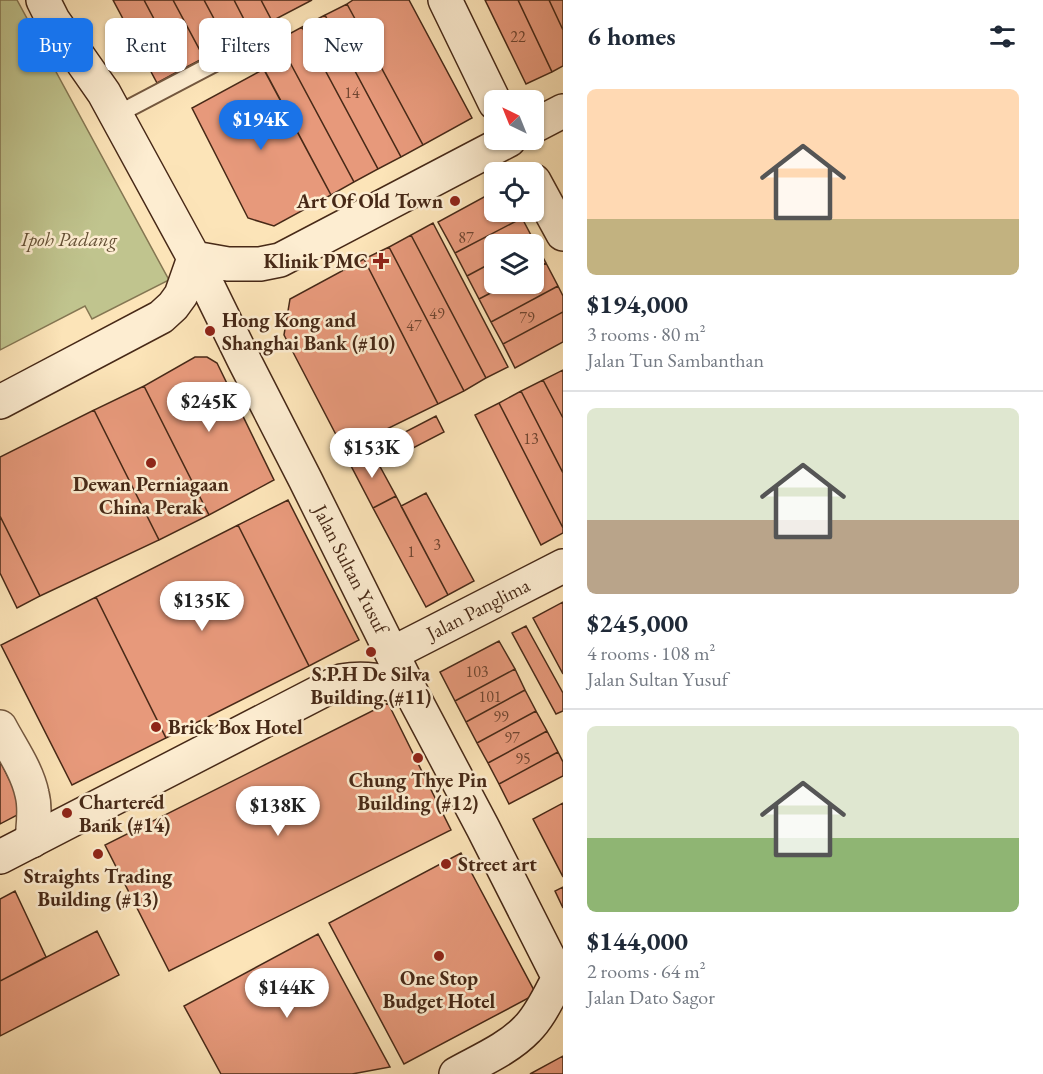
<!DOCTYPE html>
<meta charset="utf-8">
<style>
body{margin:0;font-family:"EB Garamond",serif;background:#f2f2f3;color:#1f2937;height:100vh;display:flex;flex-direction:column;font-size:22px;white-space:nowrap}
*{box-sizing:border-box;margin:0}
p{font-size:20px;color:#747a83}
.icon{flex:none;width:33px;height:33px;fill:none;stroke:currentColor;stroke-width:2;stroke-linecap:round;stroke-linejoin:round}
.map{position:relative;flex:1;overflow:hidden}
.drawer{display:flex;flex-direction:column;background:#fff;width:480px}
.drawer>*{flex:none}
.banner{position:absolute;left:18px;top:18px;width:454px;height:54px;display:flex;gap:12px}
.needle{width:39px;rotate:317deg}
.buttons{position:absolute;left:484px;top:90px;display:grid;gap:12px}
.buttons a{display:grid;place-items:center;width:60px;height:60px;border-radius:9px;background:#fff;box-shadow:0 2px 4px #0004;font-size:30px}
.price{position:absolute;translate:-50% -51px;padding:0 14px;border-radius:21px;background:#fff;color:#222;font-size:20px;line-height:39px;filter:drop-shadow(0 2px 3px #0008)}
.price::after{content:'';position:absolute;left:50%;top:36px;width:18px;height:14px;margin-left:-9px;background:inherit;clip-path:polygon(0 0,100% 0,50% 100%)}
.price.active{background:#1a73e8;color:#fff}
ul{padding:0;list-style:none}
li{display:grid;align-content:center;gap:12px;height:318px;padding:0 24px}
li+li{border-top:2px solid #e0e1e3}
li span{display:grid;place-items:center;height:186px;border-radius:9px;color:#555}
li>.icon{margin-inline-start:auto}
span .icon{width:108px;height:108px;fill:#fffc;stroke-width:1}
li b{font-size:26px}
h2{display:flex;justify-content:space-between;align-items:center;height:72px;padding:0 24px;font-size:26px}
.chip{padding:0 21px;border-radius:9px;background:#fff;box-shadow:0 2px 4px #0004;font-size:21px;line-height:54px}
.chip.active{background:#1a73e8;color:#fff}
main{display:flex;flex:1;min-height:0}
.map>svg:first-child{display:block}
</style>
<main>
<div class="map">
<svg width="563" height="1074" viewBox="0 0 563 1074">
<rect width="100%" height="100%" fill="#fce4b8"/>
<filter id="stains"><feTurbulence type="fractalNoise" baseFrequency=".00333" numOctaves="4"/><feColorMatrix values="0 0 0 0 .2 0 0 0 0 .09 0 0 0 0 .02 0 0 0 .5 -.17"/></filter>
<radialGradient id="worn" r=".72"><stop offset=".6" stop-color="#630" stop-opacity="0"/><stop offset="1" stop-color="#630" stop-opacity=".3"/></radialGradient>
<path fill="#c0c48e" stroke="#847652" stroke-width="1.5" d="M0,0H17L169,280L92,319L85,306L0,350Z"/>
<path fill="#e7997b" stroke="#472917" stroke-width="1.5" d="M113,0H144L181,70L157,83Z
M144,0H173L204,58L181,70Z
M173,0H204L228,45L204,58Z
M204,0H234L251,33L228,45Z
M234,0H261L272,21L251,33Z
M261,0H312L272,21Z
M353,0H409L472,118L423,145L347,4Z
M485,0H518L552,72L526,84Z
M518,0H549L563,30V66L552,72Z
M549,0H563V30Z
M347,4L423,145L401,157L325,15Z
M325,15L401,157L378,169L302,27Z
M302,27L378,169L354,182L278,40Z
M278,40L354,182L331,195L255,53Z
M264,69L331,195L274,226L248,218L192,108Z
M495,191V212H519L522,218L455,253L438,222Z
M522,218L534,241L527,244H495V261L467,276L455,253Z
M433,223L508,367L486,378L411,235Z
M411,235L486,378L464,391L389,247Z
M534,241L546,263L534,270V244H527Z
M389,247L464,391L438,404L364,259Z
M364,259L438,404L344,450L284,335L290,299Z
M495,261V284H508L479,299L467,276Z
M546,263L558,286L491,322L479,299L508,284H534V270Z
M558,286L563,296V312L503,344L491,322Z
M563,312V342L515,368L503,344Z
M195,357H207L217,363L274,480L209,515L144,386Z
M563,370V418L543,380Z
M543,380L563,418V473L521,391Z
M144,386L209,515L159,540L94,410Z
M521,391L563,473V528L499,403Z
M499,403L563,528V533L541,545L475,415Z
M94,410L159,540L40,596L0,516V457Z
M436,416L444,432L388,461L380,445Z
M371,450L396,496L373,508L349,462Z
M426,493L474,581L448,595L401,506Z
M396,496L448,595L426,607L373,508Z
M288,500L359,640L309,666L238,525Z
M0,516L40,596L17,608L0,573Z
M238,525L309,666L166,738L96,597Z
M96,597L166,738L72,785L1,645Z
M563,602V674L533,618Z
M526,626L563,693V711L556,714L512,633Z
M499,641L515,669L455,701L440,672Z
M515,669L525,690L466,722L455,701Z
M525,690L536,711L477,743L466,722Z
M388,703L451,830L169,971L105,845Z
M536,711L547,731L488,763L477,743Z
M547,731L558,752L499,784L488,763Z
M558,752L563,762V776L509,804L499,784Z
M0,761L25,811L0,824Z
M563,803V877L533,819Z
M461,853L536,994L404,1064L329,923Z
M563,887V908L555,891Z
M15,891L46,957L0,981V899Z
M97,931L119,975L0,1036V981Z
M318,934L390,1067L352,1074H221L184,1006Z
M563,1056V1074H530Z"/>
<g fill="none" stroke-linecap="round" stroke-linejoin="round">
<defs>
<path id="lane" d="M116,115L215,63"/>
<path id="street" d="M0,727C11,748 27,770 32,794C36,809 33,825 32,841"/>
<path id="secondary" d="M43,0L53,20L104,93L194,258L244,360L305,479L410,690L483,828L563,986
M445,0L495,103
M534,126L563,111
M534,181L563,234
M0,402L161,317L173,306L181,295L194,258L228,264H260L280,260L509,140
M393,653L563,566
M0,857L341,681C369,676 384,682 410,690
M456,1074C479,1061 508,1049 527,1029C541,1015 549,995 559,978"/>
</defs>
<use href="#lane" stroke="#74583f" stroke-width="20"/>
<use href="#street" stroke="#74583f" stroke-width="36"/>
<use href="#secondary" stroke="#472917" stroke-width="36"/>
<use href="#lane" stroke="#fdedd1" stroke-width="16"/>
<use href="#street" stroke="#fdedd1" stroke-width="33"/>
<use href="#secondary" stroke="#fdedd1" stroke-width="33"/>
</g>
<g fill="#8f2418" stroke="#fdedd1" stroke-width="2">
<circle cx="455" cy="201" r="6"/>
<path d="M378 252h6v6h6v6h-6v6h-6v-6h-6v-6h6z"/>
<circle cx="210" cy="331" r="6"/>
<circle cx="151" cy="463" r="6"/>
<circle cx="371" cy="652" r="6"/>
<circle cx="156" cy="727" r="6"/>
<circle cx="418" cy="758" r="6"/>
<circle cx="67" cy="813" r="6"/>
<circle cx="98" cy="854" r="6"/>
<circle cx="446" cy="864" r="6"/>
<circle cx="439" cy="956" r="6"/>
</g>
<g text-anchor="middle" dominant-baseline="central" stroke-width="5" stroke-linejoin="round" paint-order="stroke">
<g font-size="16" fill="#6f4530">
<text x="518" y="36">22</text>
<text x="352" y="92">14</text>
<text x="466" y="237">87</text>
<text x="437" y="313">49</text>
<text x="527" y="317">79</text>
<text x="414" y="325">47</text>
<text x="531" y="438">13</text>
<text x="437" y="544">3</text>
<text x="411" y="551">1</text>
<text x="477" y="671">103</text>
<text x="490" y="696">101</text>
<text x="501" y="716">99</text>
<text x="512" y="737">97</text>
<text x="523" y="758">95</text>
</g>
<g font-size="20" font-weight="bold" fill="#472917" stroke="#fdedd1">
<text x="443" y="201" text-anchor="end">Art Of Old Town</text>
<text x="368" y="261" text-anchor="end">Klinik PMC</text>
<text x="222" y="320" text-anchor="start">Hong Kong and<tspan x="222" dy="23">Shanghai Bank (#10)</tspan></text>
<text x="151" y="484">Dewan Perniagaan<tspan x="151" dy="23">China Perak</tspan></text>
<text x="371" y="674">S.P.H De Silva<tspan x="371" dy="23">Building (#11)</tspan></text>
<text x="168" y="727" text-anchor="start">Brick Box Hotel</text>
<text x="418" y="780">Chung Thye Pin<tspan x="418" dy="23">Building (#12)</tspan></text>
<text x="79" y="802" text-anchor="start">Chartered<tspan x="79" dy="23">Bank (#14)</tspan></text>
<text x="458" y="864" text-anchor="start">Street art</text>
<text x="98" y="876">Straights Trading<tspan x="98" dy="23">Building (#13)</tspan></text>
<text x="439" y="978">One Stop<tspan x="439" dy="23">Budget Hotel</tspan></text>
</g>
<g font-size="20" font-style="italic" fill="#655035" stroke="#fdedd1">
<text x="69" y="239">Ipoh Padang</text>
</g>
<g font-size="20" fill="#472917" stroke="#fdedd1">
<text transform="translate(351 569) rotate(63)">Jalan Sultan Yusuf</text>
<text transform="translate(478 609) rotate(-27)">Jalan Panglima</text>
</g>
</g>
<rect width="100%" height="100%" filter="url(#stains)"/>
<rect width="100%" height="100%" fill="url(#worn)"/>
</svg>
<div class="buttons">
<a><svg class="needle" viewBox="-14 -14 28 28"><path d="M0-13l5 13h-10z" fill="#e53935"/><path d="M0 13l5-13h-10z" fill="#747a83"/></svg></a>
<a><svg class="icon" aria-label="locate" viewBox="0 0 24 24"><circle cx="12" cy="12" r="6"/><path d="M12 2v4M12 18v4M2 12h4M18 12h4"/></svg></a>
<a><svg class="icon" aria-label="layers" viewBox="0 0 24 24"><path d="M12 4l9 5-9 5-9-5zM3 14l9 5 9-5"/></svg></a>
</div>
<b class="price active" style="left:261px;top:151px">$194K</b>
<b class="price" style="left:209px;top:433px">$245K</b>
<b class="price" style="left:372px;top:479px">$153K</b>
<b class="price" style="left:202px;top:632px">$135K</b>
<b class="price" style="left:278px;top:837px">$138K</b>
<b class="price" style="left:287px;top:1019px">$144K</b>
<div class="banner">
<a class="chip active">Buy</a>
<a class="chip">Rent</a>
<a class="chip">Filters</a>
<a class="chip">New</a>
</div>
</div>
<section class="drawer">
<h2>6 homes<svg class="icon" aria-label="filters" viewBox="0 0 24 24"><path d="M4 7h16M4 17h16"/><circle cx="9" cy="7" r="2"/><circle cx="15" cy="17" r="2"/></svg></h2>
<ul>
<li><span style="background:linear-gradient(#ffd9b3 70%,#c2b280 0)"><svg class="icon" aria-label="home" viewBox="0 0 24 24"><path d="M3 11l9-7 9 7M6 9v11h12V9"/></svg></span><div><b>$194,000</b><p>3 rooms · 80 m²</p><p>Jalan Tun Sambanthan</p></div></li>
<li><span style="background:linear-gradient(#dfe7d0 60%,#b9a48a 0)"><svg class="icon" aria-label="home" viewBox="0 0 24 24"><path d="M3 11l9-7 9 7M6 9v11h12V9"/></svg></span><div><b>$245,000</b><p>4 rooms · 108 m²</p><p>Jalan Sultan Yusuf</p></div></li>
<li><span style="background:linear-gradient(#dfe7d0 60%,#8fb573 0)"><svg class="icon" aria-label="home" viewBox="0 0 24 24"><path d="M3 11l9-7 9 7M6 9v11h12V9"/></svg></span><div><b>$144,000</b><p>2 rooms · 64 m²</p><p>Jalan Dato Sagor</p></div></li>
</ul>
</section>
</main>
